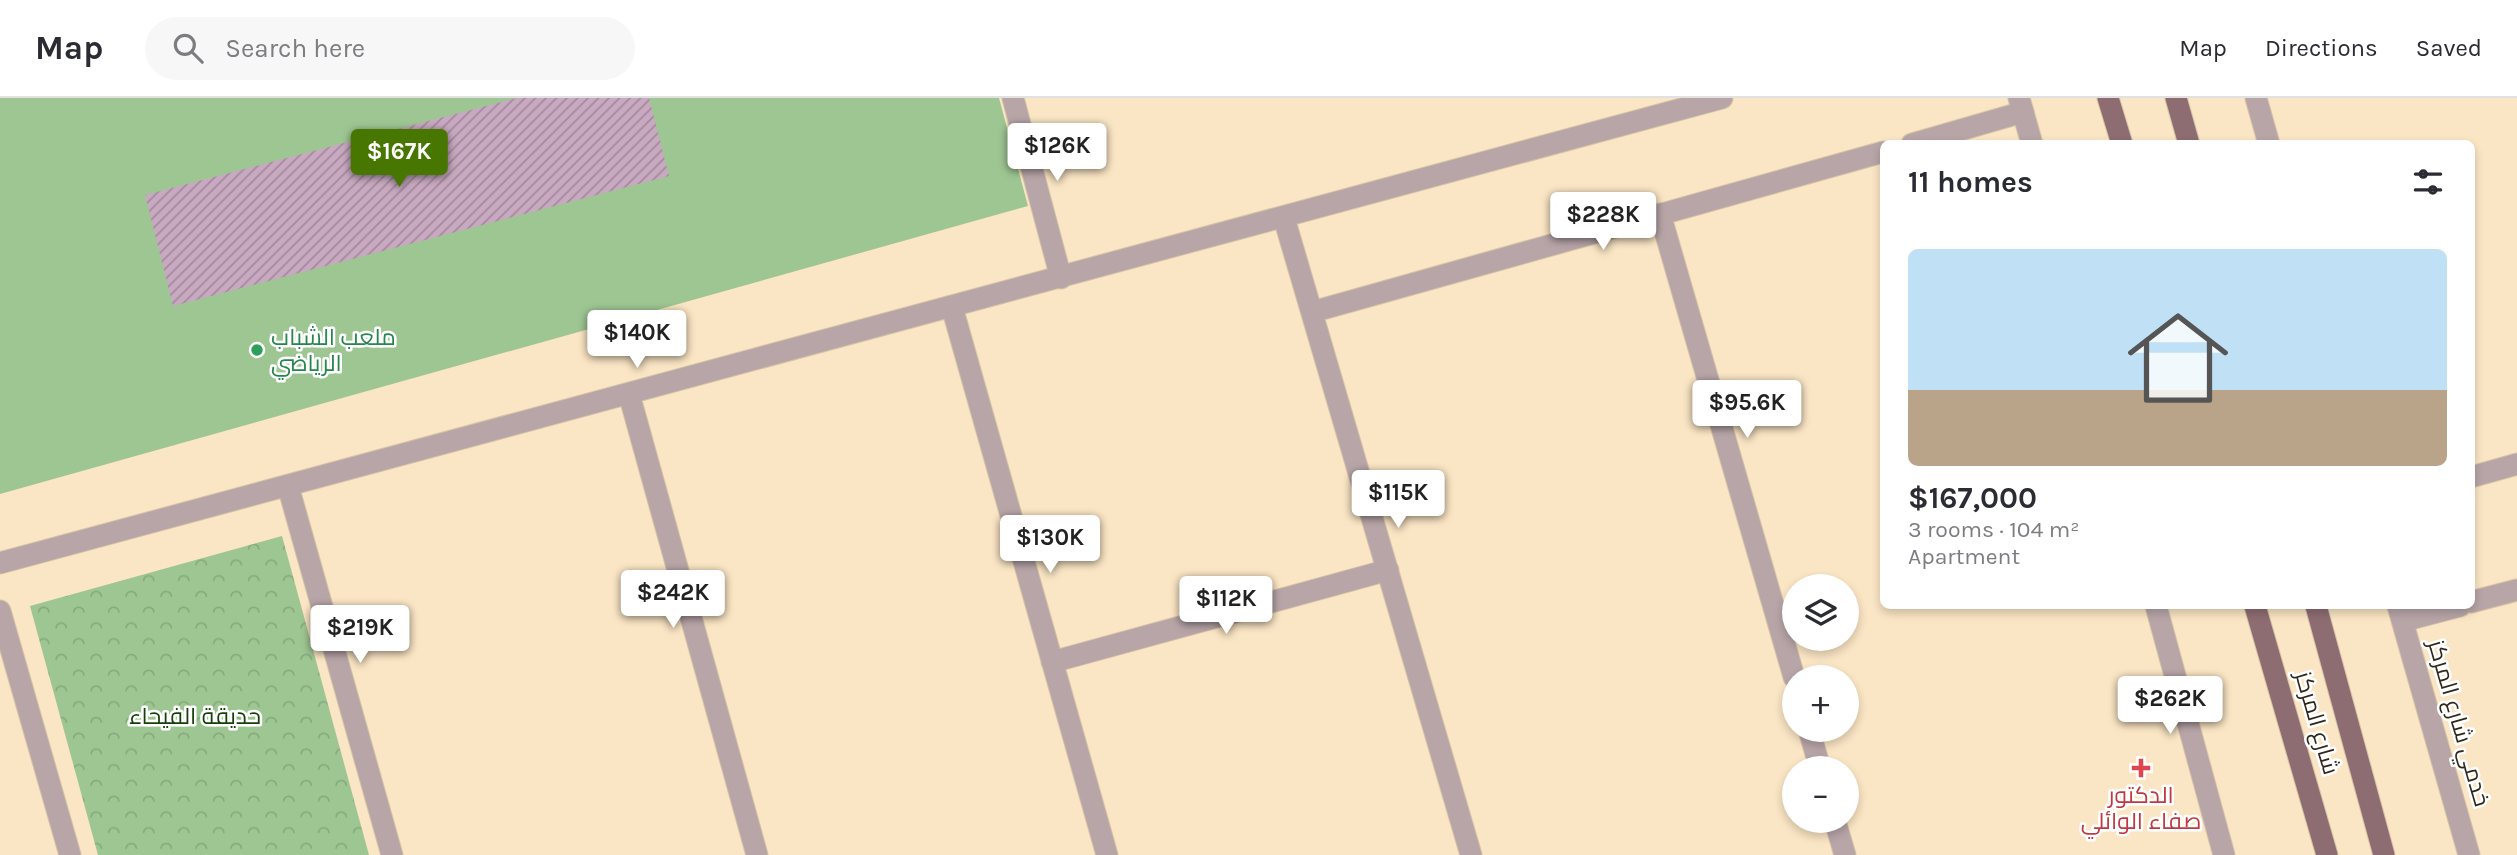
<!DOCTYPE html>
<meta charset="utf-8">
<style>
body{margin:0;font-family:Karla,Cairo,sans-serif;background:#f7f7f7;color:#2b2b33;height:100vh;display:flex;flex-direction:column;font-size:26px;white-space:nowrap}
*{box-sizing:border-box;margin:0}
p{font-size:23px;color:#7c7c81}
.icon{flex:none;width:38px;height:38px;fill:none;stroke:currentColor;stroke-width:2;stroke-linecap:round;stroke-linejoin:round}
.map{position:relative;flex:1;overflow:hidden}
.drawer{position:absolute;left:1880px;top:42px;width:595px;height:469px;display:flex;flex-direction:column;background:#fff;border-radius:10px;box-shadow:0 4px 10px #0003}
.drawer>*{flex:none}
.controls{position:absolute;left:1782px;top:476px;display:grid;gap:14px}
.controls a{display:grid;place-items:center;width:77px;height:77px;border-radius:50%;background:#fff;box-shadow:0 4px 10px #0003;font-size:35px}
.price{position:absolute;translate:-50% -60px;padding:0 16px;border-radius:7px;background:#fff;color:#222;font-size:23px;line-height:46px;filter:drop-shadow(0 2px 4px #0008)}
.price::after{content:'';position:absolute;left:50%;top:42px;width:21px;height:16px;margin-left:-10px;background:inherit;clip-path:polygon(0 0,100% 0,50% 100%)}
.price.active{background:#477700;color:#fff}
ul{padding:0;list-style:none}
li{display:grid;align-content:center;gap:14px;height:371px;padding:0 28px}
li+li{border-top:2px solid #e1e1e2}
li span{display:grid;place-items:center;height:217px;border-radius:10px;color:#555}
li>.icon{margin-inline-start:auto}
span .icon{width:126px;height:126px;fill:#fffc;stroke-width:1}
li b{font-size:30px}
h2{display:flex;justify-content:space-between;align-items:center;height:84px;padding:0 28px;font-size:30px}
header{display:flex;align-items:center;gap:42px;box-sizing:border-box;height:98px;padding:0 35px;background:#fff;border-bottom:2px solid #e1e1e2}
header strong{font-size:33px}
nav{display:flex;gap:38px;margin-inline-start:auto;font-size:24px}
.search{width:490px;height:63px;background:#f7f7f7;display:flex;align-items:center;gap:18px;box-sizing:border-box;padding:0 24px;border-radius:38px;color:#7c7c81;font-size:26px}
.map>svg:first-child{display:block}
</style>
<header>
<strong>Map</strong>
<div class="search"><svg class="icon" aria-label="search" viewBox="0 0 24 24"><circle cx="10" cy="10" r="6"/><path d="M15 15l6 6"/></svg>Search here</div>
<nav><a>Map</a><a>Directions</a><a>Saved</a></nav>
</header>
<div class="map">
<svg width="2517" height="757" viewBox="0 0 2517 757">
<defs>
<pattern id="park-crowns" width="20" height="18" patternUnits="userSpaceOnUse" patternTransform="scale(1.75)"><rect width="20" height="18" fill="#9ec693"/><path d="M2 6a3 3 0 1 1 6 0M12 15a3 3 0 1 1 6 0" fill="none" stroke="#88aa7e"/></pattern>
<pattern id="building-hatch" width="6" height="6" patternUnits="userSpaceOnUse" patternTransform="scale(1.75)"><rect width="6" height="6" fill="#c8a9c1"/><path d="M-1 1l2-2M0 6l6-6M5 7l2-2" fill="none" stroke="#a38a9c"/></pattern>
</defs>
<rect width="100%" height="100%" fill="#fae5c4"/>
<path fill="url(#park-crowns)" d="M282,438L369,757H98L30,508Z"/>
<path fill="#9ec693" d="M0,0H999L1028,108L0,396Z"/>
<path fill="url(#building-hatch)" d="M517,0H649L669,78L173,208L145,97Z"/>
<g fill="none" stroke-linecap="round" stroke-linejoin="round">
<defs>
<path id="minor" d="M1013,0L1061,180
M1912,46L2023,14
M1660,116L1794,579
M1284,120L1471,757
M952,209L1107,757
M1312,214L1883,54
M629,296L757,757
M2471,379L2517,366
M288,388L392,757
M0,465L1722,0
M2471,504L2517,492
M0,513L70,757
M2403,523L2460,508
M1052,564L1388,472
M1809,632L1820,670
M1835,723L1845,757"/>
<path id="tertiary" d="M2019,0L2032,46
M2256,0L2269,46
M2156,508L2224,757
M2398,508L2469,757"/>
<path id="primary" d="M2108,0L2122,46
M2176,0L2189,46
M2255,508L2327,757
M2316,508L2384,757"/>
</defs>
<use href="#minor" stroke="#d6c3a6" stroke-width="23"/>
<use href="#tertiary" stroke="#d6c3a6" stroke-width="23"/>
<use href="#primary" stroke="#d6c3a6" stroke-width="23"/>
<use href="#minor" stroke="#b8a5a8" stroke-width="21"/>
<use href="#tertiary" stroke="#b8a5a8" stroke-width="21"/>
<use href="#primary" stroke="#8e6d72" stroke-width="21"/>
</g>
<circle fill="#2e9e5b" stroke="#fff" stroke-width="2.5" cx="257" cy="252" r="7"/>
<path fill="#e0444e" stroke="#fff" stroke-width="2.5" d="M2137.5 659.5h7v7h7v7h-7v7h-7v-7h-7v-7h7z"/>
<g text-anchor="middle" dominant-baseline="central" stroke-width="5" stroke-linejoin="round" paint-order="stroke">
<g font-size="23" fill="#27864d" stroke="#fff" text-anchor="start">
<text x="271" y="239">ملعب الشباب<tspan x="271" dy="26">الرياضي</tspan></text>
</g>
<g font-size="23" fill="#153f08" stroke="#fff">
<text x="195" y="618">حديقة الفيحاء</text>
</g>
<g font-size="23" fill="#30271b" stroke="#fff">
<text transform="translate(2317 625) rotate(74)">شارع المركز</text>
<text transform="translate(2459 625) rotate(74)">خدمي شارع المركز</text>
</g>
<g font-size="23" fill="#be3a42" stroke="#fff">
<text x="2141" y="697">الدكتور<tspan x="2141" dy="26">صفاء الوائلي</tspan></text>
</g>
</g>
</svg>
<div class="controls">
<a><svg class="icon" aria-label="layers" viewBox="0 0 24 24"><path d="M12 4l9 5-9 5-9-5zM3 14l9 5 9-5"/></svg></a>
<a>+</a>
<a>−</a>
</div>
<b class="price" style="left:1057px;top:85px">$126K</b>
<b class="price active" style="left:399px;top:91px">$167K</b>
<b class="price" style="left:1603px;top:154px">$228K</b>
<b class="price" style="left:637px;top:272px">$140K</b>
<b class="price" style="left:1747px;top:342px">$95.6K</b>
<b class="price" style="left:1398px;top:432px">$115K</b>
<b class="price" style="left:1050px;top:477px">$130K</b>
<b class="price" style="left:673px;top:532px">$242K</b>
<b class="price" style="left:1226px;top:538px">$112K</b>
<b class="price" style="left:360px;top:567px">$219K</b>
<b class="price" style="left:2170px;top:638px">$262K</b>
<section class="drawer">
<h2>11 homes<svg class="icon" aria-label="filters" viewBox="0 0 24 24"><path d="M4 7h16M4 17h16"/><circle cx="9" cy="7" r="2"/><circle cx="15" cy="17" r="2"/></svg></h2>
<ul>
<li><span style="background:linear-gradient(#bfe0f5 65%,#b9a48a 0)"><svg class="icon" aria-label="home" viewBox="0 0 24 24"><path d="M3 11l9-7 9 7M6 9v11h12V9"/></svg></span><div><b>$167,000</b><p>3 rooms · 104 m²</p><p>Apartment</p></div></li>
</ul>
</section>
</div>
